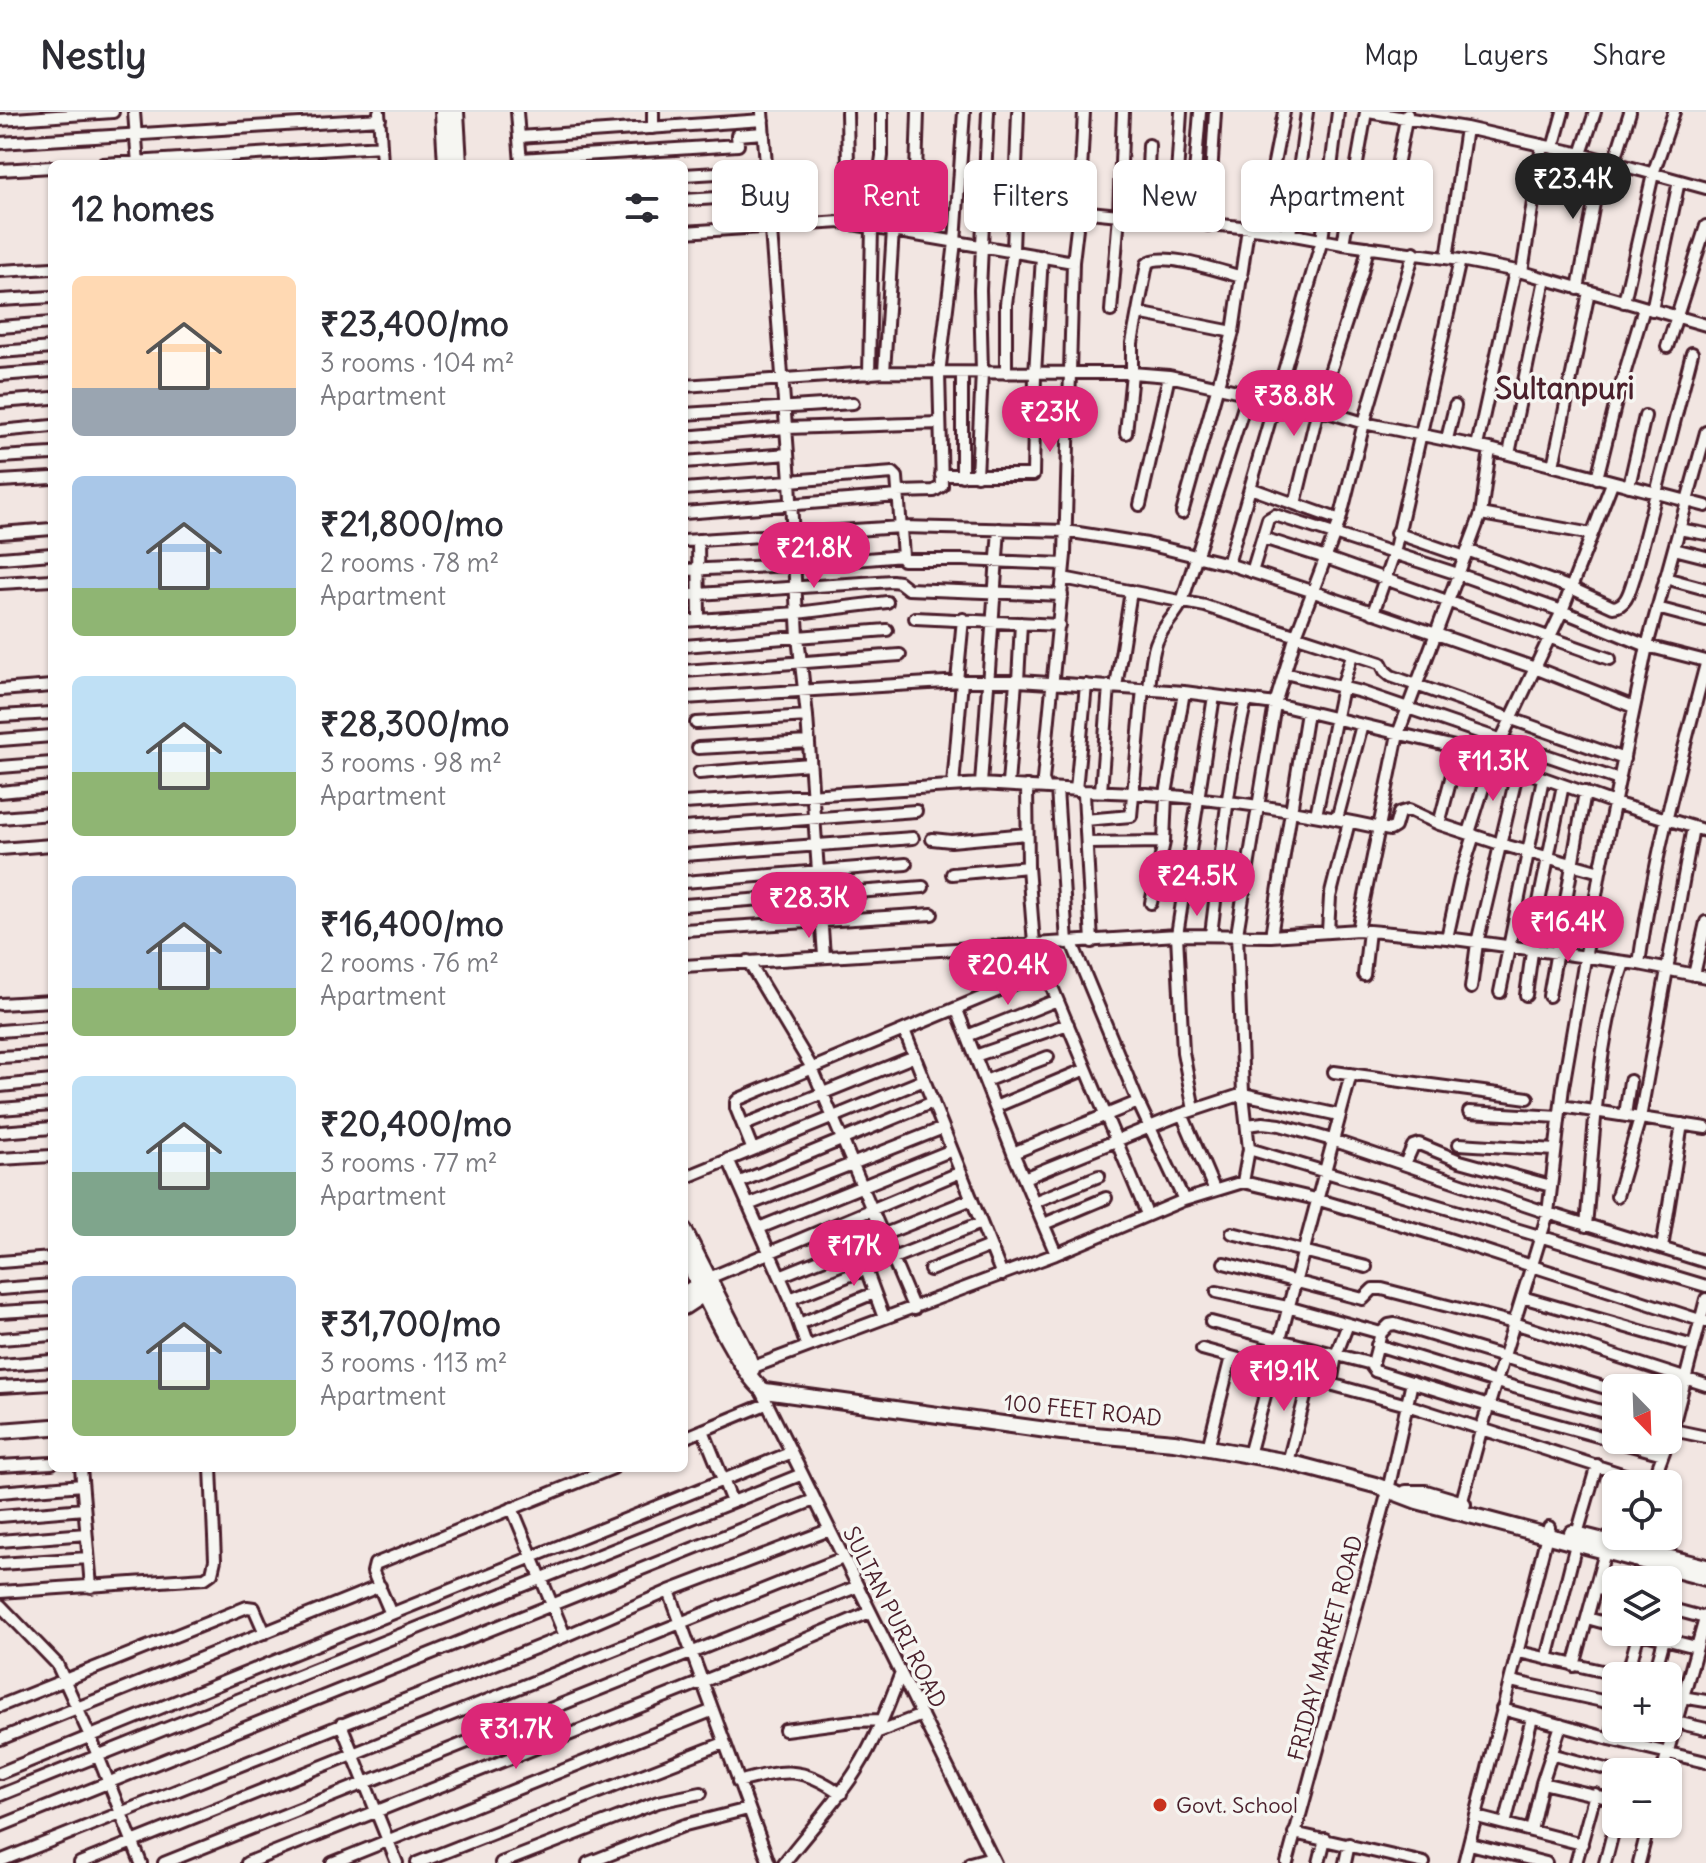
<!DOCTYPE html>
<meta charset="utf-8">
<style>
body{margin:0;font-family:Delius,sans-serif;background:#f2f2f3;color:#2b2b33;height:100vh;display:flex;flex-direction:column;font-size:30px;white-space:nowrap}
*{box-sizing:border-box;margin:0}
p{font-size:26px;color:#7c7c81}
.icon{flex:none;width:44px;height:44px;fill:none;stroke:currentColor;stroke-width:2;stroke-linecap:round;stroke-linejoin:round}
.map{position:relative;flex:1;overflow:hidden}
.drawer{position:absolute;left:48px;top:48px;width:640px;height:1312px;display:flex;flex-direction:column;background:#fff;border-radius:12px;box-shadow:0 2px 6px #0004}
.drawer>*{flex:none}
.banner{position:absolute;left:712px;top:48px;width:760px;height:72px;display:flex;gap:16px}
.needle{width:52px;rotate:157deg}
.buttons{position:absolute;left:1602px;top:1262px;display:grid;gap:16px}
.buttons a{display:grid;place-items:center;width:80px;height:80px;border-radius:12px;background:#fff;box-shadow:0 2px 6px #0004;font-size:40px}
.price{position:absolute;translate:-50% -68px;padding:0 18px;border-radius:28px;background:#db2777;color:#fff;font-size:26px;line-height:52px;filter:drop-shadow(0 2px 4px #0008)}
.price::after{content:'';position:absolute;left:50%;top:48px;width:24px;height:18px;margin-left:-12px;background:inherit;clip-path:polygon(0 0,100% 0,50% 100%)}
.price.on{background:#222;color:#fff}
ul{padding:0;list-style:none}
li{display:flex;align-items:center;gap:24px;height:200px;padding:0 24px}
li span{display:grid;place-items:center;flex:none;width:224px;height:160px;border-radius:12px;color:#555}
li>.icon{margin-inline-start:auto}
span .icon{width:96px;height:96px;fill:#fffc;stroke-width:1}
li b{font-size:34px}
h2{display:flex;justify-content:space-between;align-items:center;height:96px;padding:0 24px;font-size:34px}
.pill{padding:0 28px;border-radius:12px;background:#fff;box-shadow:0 2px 6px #0004;font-size:28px;line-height:72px}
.pill.on{background:#db2777;color:#fff}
header{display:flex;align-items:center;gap:48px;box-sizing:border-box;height:112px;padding:0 40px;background:#fff;border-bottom:2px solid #e1e1e2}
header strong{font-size:38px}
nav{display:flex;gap:44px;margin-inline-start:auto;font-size:28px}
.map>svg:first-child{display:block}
</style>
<header>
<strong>Nestly</strong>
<nav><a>Map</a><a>Layers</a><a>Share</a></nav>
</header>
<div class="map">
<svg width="1706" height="1751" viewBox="0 0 1706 1751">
<rect width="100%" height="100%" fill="#f2e6e2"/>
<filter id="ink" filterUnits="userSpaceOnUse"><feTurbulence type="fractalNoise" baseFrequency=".0125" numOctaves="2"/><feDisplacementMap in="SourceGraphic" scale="16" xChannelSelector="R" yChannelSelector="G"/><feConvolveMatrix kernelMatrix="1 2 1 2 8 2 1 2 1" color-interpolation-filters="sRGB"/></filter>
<g filter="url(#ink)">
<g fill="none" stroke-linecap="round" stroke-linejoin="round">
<defs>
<path id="street" d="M134,0L138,52
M379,0L382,52
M517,0L521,52
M762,0L790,368L798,525L807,604L824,844
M847,0L849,111
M1368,0L1466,16L1581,42L1706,76
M0,8L113,0
M653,16V0
M519,25L763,8
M0,31L380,7
M1553,36L1563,0
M1581,42L1595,0
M521,47L738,33L737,23L764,21
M1614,51L1630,0
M103,52L381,34
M0,58L52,55
M684,63L767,58
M1394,69L1407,2
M684,88L768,83
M1079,99L1261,117L1343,132L1460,148L1522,160L1706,213
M1146,106L1149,33
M1174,110L1181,0
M1191,111L1200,0
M1208,113L1215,0
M1261,117L1284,0
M684,120L841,110L1073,150
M914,122L918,0
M1290,122L1307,0
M1343,132L1366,0
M1447,146L1466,16
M0,159L52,156
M1522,160L1542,33
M1578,177L1602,48
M0,188L52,185
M1624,190L1653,62L1674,0
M1652,198L1679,69
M1111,199L1119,103L1123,0
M1138,201L1233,220
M0,215L52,211
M1667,235L1706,114
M0,240L52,236
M884,260L893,118
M1006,261V192L1013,138L1018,0
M869,262L872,115L882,44V0
M0,263L52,259
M684,274L884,260L1132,261L1169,264L1318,297L1364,311L1490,337L1706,394
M0,290L52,286
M684,302L853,291
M0,319L52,314
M1126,321L1132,261V231L1147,152C1161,138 1222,160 1242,165
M684,325L786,316L940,311
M1447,327L1455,294
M1477,334L1515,159
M1509,342L1545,167
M0,345L52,342
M684,350L788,342
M1553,354L1589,180
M941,363H1033L1035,262L1042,144
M962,364V261
M977,364L982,260L980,178L988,0
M1597,366L1617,286L1644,196
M0,369L52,366
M1629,374L1645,304
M1250,376L1295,392
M684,377L893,361L897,365L903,444
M898,380L934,379L942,374L939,262L955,130L964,0
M1140,393L1169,264
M684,401L898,384
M1182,401L1233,220L1248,116
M1481,402L1592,422
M1340,408L1364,311L1414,140
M1679,417L1706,422
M0,421L52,417
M1396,421L1465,445
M1263,426L1326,446L1610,547
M698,428L699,508
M684,429L901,415L1066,419L1147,432L1228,452L1314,480L1535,556L1634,595
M1674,437L1706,445
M1467,438L1571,476L1613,495C1628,494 1630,476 1635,463L1692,241
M0,446L52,442
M1228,452L1322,128L1338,0
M684,458L794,453L903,444V448H963L1064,452
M1252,460L1268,407L1275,403L1458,462L1562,499L1647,534L1706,549
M1063,466L1205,494L1381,551L1385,559L1391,564L1624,647
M1665,466L1706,477
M0,471L52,468
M684,483L892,469L899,470L908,477L1062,483
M1657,496L1706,509
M1373,501L1394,441L1460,148
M915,506L1059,513
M684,509L797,501L887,490
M684,534L887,518
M684,559L900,543
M1285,561L1361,580L1619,668
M957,569L963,507
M1018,569L1021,511
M1116,575L1131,479
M1149,577C1151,561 1151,541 1158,527C1164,513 1175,504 1182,490L1248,282
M0,578L52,574
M684,586L962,569H1019L1184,580L1275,592L1459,636L1614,691L1706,719
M0,604L52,601
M696,611L807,604
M0,628L52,624
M698,636L809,630
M0,655L52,651
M699,661L810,652
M981,672L999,417
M1008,672L1016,569
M953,673L962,569
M1027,674L1028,755L1034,832L1147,1102
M1046,675L1043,668L1065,443L1073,150L1079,99L1084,0
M1057,677L1067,831
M1076,678L1086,573
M1082,679C1186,681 1289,696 1390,718L1395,715L1399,701L1409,698L1439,712L1500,732L1600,760
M1101,679L1109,574
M0,680L52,675
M684,691L981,672L1080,678L1084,682L1092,830
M1316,703L1342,575L1352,543
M0,706L52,702
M1337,707L1362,613
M1085,708L1131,704L1143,577
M1439,712L1459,636
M684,716L916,699
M1469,721L1492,647L1562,499L1612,371
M932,727L951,729L1027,722
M1087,731L1164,730
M0,737L52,733
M684,743L913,726
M952,762L1028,755
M684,770L906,752
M1151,791L1164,730L1166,682L1184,580
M684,793L923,775
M684,818L932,802
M1358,818L1398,622L1481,402L1490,337
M1328,819L1330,785L1349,710
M1211,822C1221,744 1228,665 1246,588
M1271,824L1307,600
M1447,826L1460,767L1474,723
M1072,831L1138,990L1184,1088
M748,849L812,956L914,1197
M1639,852C1653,750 1680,651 1706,552
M684,854L1177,823L1271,824L1358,818L1447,826L1639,852L1706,865
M1364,863L1369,819
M1694,863L1706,810
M1471,876L1477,831L1518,657
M1500,880L1543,666
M1526,883L1539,790L1563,673
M1549,884L1585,680
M0,892L52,889
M957,898L1013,1041L1056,1142
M904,918L1002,1163
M0,919L52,915
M967,924L1057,888
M975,944L1068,912
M0,945L52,942
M1334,960L1528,986
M985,969L1048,945
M0,974L52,969
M1561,994L1706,1016
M995,995L1086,957
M0,997L52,993
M1194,998L1183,940L1177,823L1214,584
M1469,1000L1559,1005
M1182,1002L1214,1077
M1625,1003L1630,969
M744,1013L915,944
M1247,1013L1263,1011L1280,1013L1332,1028L1548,1101L1706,1150
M0,1020L52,1016
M1459,1032L1555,1038
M752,1036L736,996V990L739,987L1045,859
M1249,1037L1706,1174
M1013,1041L1138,990
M0,1047L52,1044
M728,1047L790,1187L807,1235
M1405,1052L1413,1034L1419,1032L1460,1049L1551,1074
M684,1066L924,968
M1024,1066L1182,1002L1243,982L1339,1003
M740,1070L933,990
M1243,1070L1249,1037L1243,982L1237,822L1275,592L1296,523L1340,408L1295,392L1318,297L1362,161L1368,135
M1617,1084L1640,1006L1693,715
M1034,1090L1099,1064
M748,1093L943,1016
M1044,1112L1106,1086
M1586,1114C1594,1030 1596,930 1624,851
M759,1116L952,1038
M1232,1121L1366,1155
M857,1133L884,1206
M1662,1136L1682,1012
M0,1150L52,1146
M1224,1151L1363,1187L1373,1177H1382L1514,1211L1706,1273
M930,1158L990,1134
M780,1164L972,1087
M709,1166L961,1060
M0,1177L52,1173
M1217,1180L1287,1195L1381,1221
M1522,1185L1693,1234
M790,1187L981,1111
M0,1200L52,1197
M1211,1210L1372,1252
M799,1212L874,1181
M0,1227L52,1223
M1377,1233L1496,1270L1616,1303
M1202,1237L1407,1293L1653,1372
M0,1253L52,1249
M748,1257L1056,1142L1184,1088L1243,1070L1316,1087L1433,1122L1706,1210
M1331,1272L1336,1243L1348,1212
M0,1275L52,1272
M760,1277L995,1751
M1616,1279L1395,1212L1389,1213L1381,1221L1372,1255L1375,1259L1489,1294L1663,1342
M1668,1317L1706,1325
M703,1318L732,1390
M684,1326L766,1292
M1208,1336L1231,1245
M1249,1343L1351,962
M1288,1350L1310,1266
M0,1354L52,1351
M81,1356L91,1475
M613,1356L375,1452L373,1460L391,1502L790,1341
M1652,1372L1672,1318L1706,1187
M0,1380L82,1373
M512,1396L565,1524
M1460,1396L1482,1315L1548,1101L1563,975L1600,760L1647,534L1706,320
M0,1404L84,1397
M1577,1422L1597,1353
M0,1429L86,1422
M1605,1440L1587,1506L1616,1514
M0,1452L88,1446
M1595,1476L1616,1482
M669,1479L769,1751
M0,1480L205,1466L212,1461L215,1448L211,1356
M0,1493L57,1552L90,1624L141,1751
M1668,1496L1705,1506
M1637,1520L1696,1535
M1519,1540L1624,1564
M1547,1547L1576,1432
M1574,1554L1587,1506
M1627,1564L1639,1520
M1654,1564L1664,1527
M1511,1569L1616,1592
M1682,1585L1706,1589
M0,1594L247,1495L254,1496L265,1521
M1502,1597L1610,1627L1706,1650
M1675,1610L1706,1617
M341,1612L397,1751
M785,1618L853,1609L882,1608
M878,1620L922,1603
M0,1627L380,1474
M1610,1627L1616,1607
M1637,1633L1641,1616
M1551,1642L1617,1660
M1662,1660L1706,1503
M0,1661L391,1502
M738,1670C782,1658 802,1653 841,1682
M1542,1671L1616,1688
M0,1683L800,1363
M1477,1705L1582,1732
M1505,1712L1532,1606
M0,1714L814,1388
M1531,1719L1542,1671L1561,1613
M1294,1721L1424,1751
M1470,1732L1546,1751
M0,1749L565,1524L669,1479L829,1418
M80,1751L843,1446
M164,1751L856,1475
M247,1751L759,1547L870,1500
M332,1751L711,1599
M417,1751L724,1631
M501,1751L658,1690L701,1681
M588,1751L685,1713L748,1697
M784,1751C808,1719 836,1691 857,1657C876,1627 888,1594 901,1561
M970,1751L992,1745
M1287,1751L1387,1383L1412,1270
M1319,1751L1325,1727
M1345,1751L1349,1732
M1464,1751L1549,1415
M1576,1751L1595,1682
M1605,1751L1616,1709
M1639,1751L1649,1712"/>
<path id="secondary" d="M443,0L446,52
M456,0L459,52
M684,1118L747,1242L752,1257
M684,1142C697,1168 744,1270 765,1279L1061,1320L1174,1330L1249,1343L1288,1350L1375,1373L1417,1389L1706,1466
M684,1182L707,1167
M684,1195L710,1178
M0,1319L52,1315
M1406,1381H1426L1463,1392
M1572,1421L1706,1455"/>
</defs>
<use href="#street" stroke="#4a1f2b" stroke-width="16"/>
<use href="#secondary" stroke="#4a1f2b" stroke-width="20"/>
<use href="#street" stroke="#f6f6f2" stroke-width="10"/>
<use href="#secondary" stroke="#f6f6f2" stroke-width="14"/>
</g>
</g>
<circle fill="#c8321e" stroke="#f6f6f2" stroke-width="3" cx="1160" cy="1693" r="8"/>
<g text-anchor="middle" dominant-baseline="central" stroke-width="7" stroke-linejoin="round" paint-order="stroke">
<g font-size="22" fill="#4a1f2b" stroke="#f6f6f2">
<text transform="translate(1083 1298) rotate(6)">100 FEET ROAD</text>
<text transform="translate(895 1505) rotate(63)">SULTAN PURI ROAD</text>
<text transform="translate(1325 1536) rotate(-75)">FRIDAY MARKET ROAD</text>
</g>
<g font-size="22" fill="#4a1f2b" stroke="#f6f6f2" text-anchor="start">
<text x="1176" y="1693">Govt. School</text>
</g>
<g font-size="30" font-weight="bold" fill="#4a1f2b" stroke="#f6f6f2">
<text x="1565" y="276">Sultanpuri</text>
</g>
</g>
</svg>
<div class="buttons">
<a><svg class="needle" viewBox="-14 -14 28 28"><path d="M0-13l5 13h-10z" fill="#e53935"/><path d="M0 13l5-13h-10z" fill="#7c7c81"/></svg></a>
<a><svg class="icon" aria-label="locate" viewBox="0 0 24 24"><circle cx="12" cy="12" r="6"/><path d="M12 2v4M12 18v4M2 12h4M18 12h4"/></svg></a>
<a><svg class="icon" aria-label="layers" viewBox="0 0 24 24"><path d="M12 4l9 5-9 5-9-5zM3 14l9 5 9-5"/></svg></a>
<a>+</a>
<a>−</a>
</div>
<b class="price on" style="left:1573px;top:109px">₹23.4K</b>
<b class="price" style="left:1294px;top:326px">₹38.8K</b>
<b class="price" style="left:1050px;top:342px">₹23K</b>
<b class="price" style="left:814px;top:478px">₹21.8K</b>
<b class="price" style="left:1493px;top:691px">₹11.3K</b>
<b class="price" style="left:1197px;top:806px">₹24.5K</b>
<b class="price" style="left:809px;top:828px">₹28.3K</b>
<b class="price" style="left:1568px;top:852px">₹16.4K</b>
<b class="price" style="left:1008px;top:895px">₹20.4K</b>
<b class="price" style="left:854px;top:1176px">₹17K</b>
<b class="price" style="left:1284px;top:1301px">₹19.1K</b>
<b class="price" style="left:516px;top:1659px">₹31.7K</b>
<div class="banner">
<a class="pill">Buy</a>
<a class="pill on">Rent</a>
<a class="pill">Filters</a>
<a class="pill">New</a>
<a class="pill">Apartment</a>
</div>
<section class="drawer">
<h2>12 homes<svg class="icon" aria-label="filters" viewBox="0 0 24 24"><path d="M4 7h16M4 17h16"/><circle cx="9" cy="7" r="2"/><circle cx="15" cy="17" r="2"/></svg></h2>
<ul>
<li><span style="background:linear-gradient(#ffd9b3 70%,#9aa5b1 0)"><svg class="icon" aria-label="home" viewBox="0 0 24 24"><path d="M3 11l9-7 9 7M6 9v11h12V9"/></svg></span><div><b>₹23,400/mo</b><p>3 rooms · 104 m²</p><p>Apartment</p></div></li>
<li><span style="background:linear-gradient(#a9c7e8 70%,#8fb573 0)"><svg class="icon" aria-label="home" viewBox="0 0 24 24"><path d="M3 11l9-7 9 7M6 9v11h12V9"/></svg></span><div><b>₹21,800/mo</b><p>2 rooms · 78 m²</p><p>Apartment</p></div></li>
<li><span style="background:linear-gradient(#bfe0f5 60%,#8fb573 0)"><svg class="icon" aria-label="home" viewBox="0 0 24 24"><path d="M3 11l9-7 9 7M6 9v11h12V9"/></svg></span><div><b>₹28,300/mo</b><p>3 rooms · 98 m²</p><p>Apartment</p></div></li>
<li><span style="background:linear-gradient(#a9c7e8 70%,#8fb573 0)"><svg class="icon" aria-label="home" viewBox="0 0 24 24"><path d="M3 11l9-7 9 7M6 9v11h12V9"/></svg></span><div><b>₹16,400/mo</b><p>2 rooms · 76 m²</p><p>Apartment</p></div></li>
<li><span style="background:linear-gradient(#bfe0f5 60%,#7fa58c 0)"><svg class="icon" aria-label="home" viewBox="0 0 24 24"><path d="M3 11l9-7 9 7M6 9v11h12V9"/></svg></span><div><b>₹20,400/mo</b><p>3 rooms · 77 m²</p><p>Apartment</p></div></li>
<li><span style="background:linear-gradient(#a9c7e8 65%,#8fb573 0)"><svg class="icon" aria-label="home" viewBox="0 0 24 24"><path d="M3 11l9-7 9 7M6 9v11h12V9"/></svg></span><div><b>₹31,700/mo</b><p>3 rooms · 113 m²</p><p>Apartment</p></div></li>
</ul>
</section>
</div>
